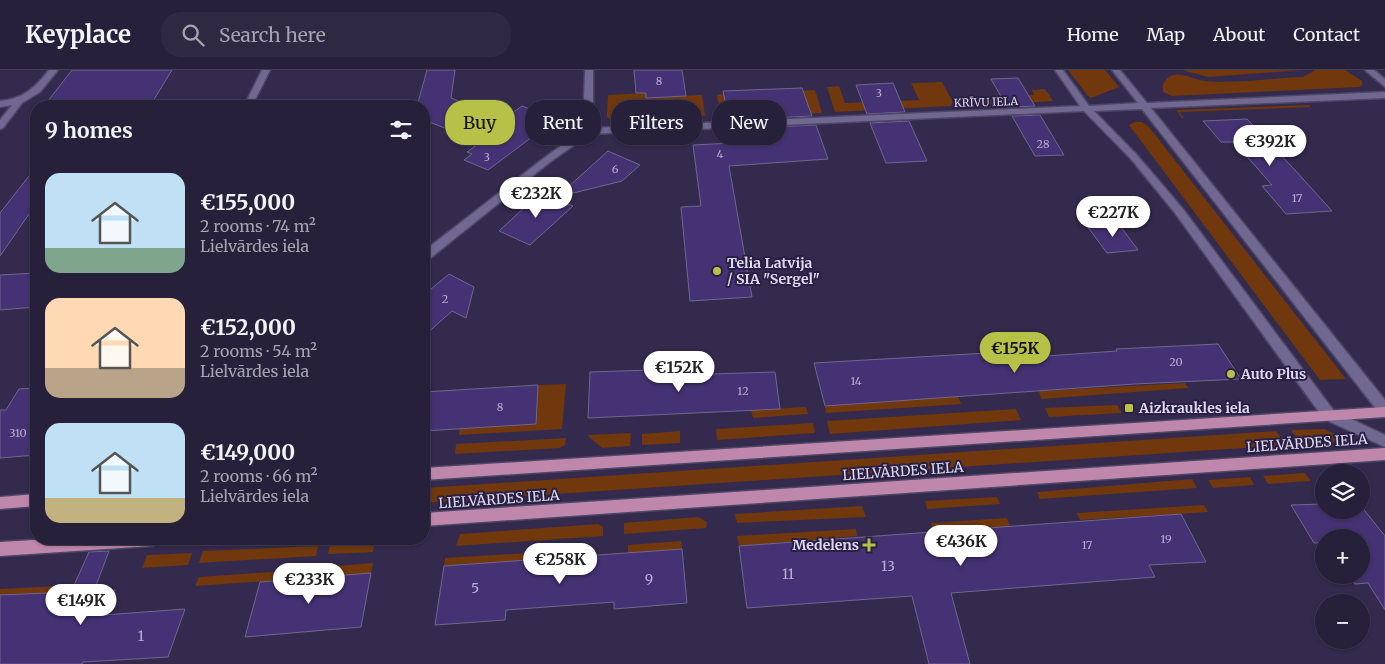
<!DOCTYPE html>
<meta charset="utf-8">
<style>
body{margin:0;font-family:Merriweather,serif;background:#2e2842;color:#f1f3f6;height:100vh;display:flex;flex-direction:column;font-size:19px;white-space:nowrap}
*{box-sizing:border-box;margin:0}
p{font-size:16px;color:#a4a3af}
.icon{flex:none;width:28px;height:28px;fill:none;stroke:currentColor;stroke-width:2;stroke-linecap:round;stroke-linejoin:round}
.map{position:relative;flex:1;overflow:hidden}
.panel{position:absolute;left:30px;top:30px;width:400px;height:445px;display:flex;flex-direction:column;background:#26203a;border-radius:20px;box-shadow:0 1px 4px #0004,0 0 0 1px #423e54}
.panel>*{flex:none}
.banner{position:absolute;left:445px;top:30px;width:475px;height:45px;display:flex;gap:10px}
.tools{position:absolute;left:1315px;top:394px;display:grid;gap:10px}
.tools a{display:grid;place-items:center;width:55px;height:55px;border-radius:50%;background:#26203a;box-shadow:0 1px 4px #0004,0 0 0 1px #423e54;font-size:25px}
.price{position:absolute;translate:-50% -42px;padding:0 11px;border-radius:18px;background:#fff;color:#222;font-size:16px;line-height:32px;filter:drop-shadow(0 1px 2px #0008)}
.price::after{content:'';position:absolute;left:50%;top:30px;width:15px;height:11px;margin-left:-8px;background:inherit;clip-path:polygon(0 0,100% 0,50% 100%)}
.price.active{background:#b8c147;color:#111}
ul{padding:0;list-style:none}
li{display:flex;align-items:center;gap:15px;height:125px;padding:0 15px}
li span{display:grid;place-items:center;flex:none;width:140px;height:100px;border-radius:15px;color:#555}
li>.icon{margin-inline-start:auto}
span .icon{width:60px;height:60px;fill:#fffc;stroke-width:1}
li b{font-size:21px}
h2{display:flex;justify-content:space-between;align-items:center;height:60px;padding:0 15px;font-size:21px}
.chip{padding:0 18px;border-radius:20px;background:#26203a;box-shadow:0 1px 4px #0004,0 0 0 1px #423e54;font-size:18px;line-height:45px}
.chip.active{background:#b8c147;color:#111}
header{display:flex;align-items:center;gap:30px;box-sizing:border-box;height:70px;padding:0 25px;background:#26203a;border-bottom:1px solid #423e54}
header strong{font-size:24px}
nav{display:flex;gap:28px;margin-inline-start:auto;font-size:18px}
.search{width:350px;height:45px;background:#2e2842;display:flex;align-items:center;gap:12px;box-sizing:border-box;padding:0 18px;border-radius:20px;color:#a4a3af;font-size:19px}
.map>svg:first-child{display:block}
</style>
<header>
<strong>Keyplace</strong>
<div class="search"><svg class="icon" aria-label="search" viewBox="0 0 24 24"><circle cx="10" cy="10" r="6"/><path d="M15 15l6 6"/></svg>Search here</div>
<nav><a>Home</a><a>Map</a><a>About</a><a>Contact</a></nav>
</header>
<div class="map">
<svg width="1385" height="594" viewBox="0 0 1385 594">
<rect width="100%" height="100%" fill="#332a4e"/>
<path fill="#70380c" d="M1068,0H1105L1119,17L1091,28L1088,26Z
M1182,0H1302L1208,7Z
M1315,0H1345L1362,11V15L1360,17L1172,26L1163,22C1162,15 1164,9 1171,6C1181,1 1195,10 1205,11C1236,14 1271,8 1303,7Z
M942,12L953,32L951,36L835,42L827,17L839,16L845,33L919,30L911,13Z
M1045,19L1053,31L968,36L962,28L1034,25L1032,20Z
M815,20L822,43L721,47L717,25L724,24L727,39L802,35L798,21Z
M646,23L647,28L702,25L705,46L613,51L607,47L608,25Z
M1309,35L1311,37L1179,42L1184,48H1182L1176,40Z
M1135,52H1142L1149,57L1346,309L1320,310L1129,55Z
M1185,313L1188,318L1041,329L1039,321Z
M566,314L562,359L459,365L460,358L536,354L538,315Z
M958,326L961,334L826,343L825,336Z
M1117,335L1122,343L1049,347L1045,338Z
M806,337L808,344L753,348L751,340Z
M1016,339L1021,350L830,364L827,351Z
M813,353L815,363L717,370L716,359Z
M1325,359L1336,365L1337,369L1334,372L1301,374L1291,360Z
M680,361V373L642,375V364Z
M1276,361L1286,375L424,433V418Z
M631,363L630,376L602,378L587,365Z
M566,368L565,375L560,378L455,384L456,374Z
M1305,403L1311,411L1268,414L1263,406Z
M1250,407L1254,415L1213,418L1208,410Z
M1192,409L1197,418L1040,429L1037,422Z
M997,427L1000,434L927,439L925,431Z
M1204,435L1208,442L1080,450L1077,443Z
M862,436L866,447L737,453L735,444Z
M698,447L707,452L706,458L624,464V453Z
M1007,448L1010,456L933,461L931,453Z
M598,454L603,457V466L456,476L460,464Z
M856,459L857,466L739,476L737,466Z
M375,471L373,482L328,484L330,474Z
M681,471L682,479L628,483V475Z
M318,476L316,486L199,493L203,481Z
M595,479L596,486L444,496L445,488Z
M192,483L188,495L142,498L147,485Z
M373,493L371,503L322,507L324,497Z
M314,499L311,508L195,516L199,507Z
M101,514L98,521L0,525V519Z"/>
<path fill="#443274" stroke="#6f678f" d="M72,0H172L150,36H44Z
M427,0H455L451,28L505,48L522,36L556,49L488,100L464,90L472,84L467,82L481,72L424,50V36H417Z
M634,0H682L686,26L646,28V23H636Z
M1018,8L1035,36L1007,37L991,9Z
M893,13L905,42L867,44L856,15Z
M802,18L812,46L729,50L723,21Z
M1040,45L1064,85L1035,86L1012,46Z
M1247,49L1294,99L1332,141L1286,144L1262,116L1272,115L1234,72H1221L1203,51Z
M909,51L927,91L886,93L870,53Z
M816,55L828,89L729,96L752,227L690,231L681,137L701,136L693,75L733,73L730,59Z
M608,81L640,95L622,111L557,127Z
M36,97V134L0,186V143Z
M540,123L573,136L530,175L499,161Z
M1118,153L1138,180L1107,183L1087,156Z
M36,203V237L0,240V205Z
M449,204L474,217L466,248L452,241L424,266V225Z
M1218,274L1241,309L1135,314L825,336L814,293L988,283L990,290L1117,281L1116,279Z
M680,299L681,305L775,302L780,339L588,348L590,302Z
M538,315L536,354L424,361V322Z
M36,318V385L0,388V340H6L19,319Z
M1324,434V440H1361V436L1385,466V540L1368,513L1355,514L1349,505H1361V468H1324V473H1314L1291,435Z
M1181,444L1206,492L1149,495L1155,507L951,523L970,594H929L912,526L747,538L739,476Z
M682,479L687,533L614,539V532L506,540L505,550L435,555L444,496Z
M109,481L94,521L115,520L104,545L185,539L168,587L83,592L82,594H0V525L71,522L89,482Z
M371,503L361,557L245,567L260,512Z"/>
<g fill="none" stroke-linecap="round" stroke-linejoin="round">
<defs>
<path id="minor" d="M49,0H58L40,22L22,33L3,58L0,59V50L12,35L0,37V31C23,29 35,18 49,0Z
M262,0H270L252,36H244Z
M585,0H593V58L1080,36L1055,0H1063L1089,36L1138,33L1112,0H1120L1147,33L1385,22V28L1151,38L1385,330V345L1380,344L1142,39L1094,41L1137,85L1183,139L1334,341L1385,365V377L1324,349L1175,143L1131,89L1084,41L590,64L550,92L428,190L424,191V181L544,88L583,60Z
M1365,0H1374L1385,9V17Z"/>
<path id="major" d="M1385,337V347L424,410V398Z
M1385,378V390L424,456V443Z
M36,424V436L0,439V427Z
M51,469H158L156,474L151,476L0,486V472Z"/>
</defs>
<use href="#minor" stroke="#4d4664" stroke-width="3"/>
<use href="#major" stroke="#4d4664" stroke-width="3"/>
<use href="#minor" fill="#706890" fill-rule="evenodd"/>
<use href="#major" fill="#c087ad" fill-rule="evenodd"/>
</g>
<g fill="#b8c147" stroke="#292043" stroke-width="2">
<circle cx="717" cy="201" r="5"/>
<circle cx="1231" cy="304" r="5"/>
<rect x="1124" y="333" width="10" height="10" rx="2.5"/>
<path d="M866.5 467.5h5v5h5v5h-5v5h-5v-5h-5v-5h5z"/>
</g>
<g text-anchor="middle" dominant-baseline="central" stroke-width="4" stroke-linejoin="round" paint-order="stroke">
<g font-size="11" fill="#b7afd1">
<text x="659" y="11">8</text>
<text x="879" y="23">3</text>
<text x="1043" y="74">28</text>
<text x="720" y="84">4</text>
<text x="487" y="87">3</text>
<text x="615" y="99">6</text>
<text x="1297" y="128">17</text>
<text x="445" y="229">2</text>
<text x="1176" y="292">20</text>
<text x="856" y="311">14</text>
<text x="743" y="321">12</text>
<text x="500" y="337">8</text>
<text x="18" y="363">310</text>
<text x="1166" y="469">19</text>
<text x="1087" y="475">17</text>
</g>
<g font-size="11" fill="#ddd9f0" stroke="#292043">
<text transform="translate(986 32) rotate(-2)">KRĪVU IELA</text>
</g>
<g font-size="14" font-weight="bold" fill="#ddd9f0" stroke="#292043" text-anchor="start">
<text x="727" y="193">Telia Latvija<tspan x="727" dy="16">/ SIA "Sergel"</tspan></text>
<text x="1241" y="304">Auto Plus</text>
<text x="1139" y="338">Aizkraukles iela</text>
<text x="859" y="475" text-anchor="end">Medelens</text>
</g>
<g font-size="14" fill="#ddd9f0" stroke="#292043">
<text transform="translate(1307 373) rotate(-4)">LIELVĀRDES IELA</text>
<text transform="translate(903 401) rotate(-4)">LIELVĀRDES IELA</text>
<text transform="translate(499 429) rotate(-4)">LIELVĀRDES IELA</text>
</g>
<g font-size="14" fill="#b7afd1">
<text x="888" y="496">13</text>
<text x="788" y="504">11</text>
<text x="649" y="509">9</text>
<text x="475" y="518">5</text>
<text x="141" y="566">1</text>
</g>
</g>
</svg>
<div class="tools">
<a><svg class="icon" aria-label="layers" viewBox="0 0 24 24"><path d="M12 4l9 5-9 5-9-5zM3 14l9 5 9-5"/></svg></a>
<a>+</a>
<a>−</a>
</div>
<b class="price" style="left:1270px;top:97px">€392K</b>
<b class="price" style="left:536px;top:149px">€232K</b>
<b class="price" style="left:1113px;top:168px">€227K</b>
<b class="price active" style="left:1015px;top:304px">€155K</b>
<b class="price" style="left:679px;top:323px">€152K</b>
<b class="price" style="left:961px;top:497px">€436K</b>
<b class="price" style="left:560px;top:515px">€258K</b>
<b class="price" style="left:309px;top:535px">€233K</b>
<b class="price" style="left:81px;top:556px">€149K</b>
<div class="banner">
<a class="chip active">Buy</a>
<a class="chip">Rent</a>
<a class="chip">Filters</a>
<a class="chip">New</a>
</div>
<section class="panel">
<h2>9 homes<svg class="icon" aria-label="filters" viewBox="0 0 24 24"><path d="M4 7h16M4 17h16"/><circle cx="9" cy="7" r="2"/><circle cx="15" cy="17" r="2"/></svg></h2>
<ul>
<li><span style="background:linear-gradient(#bfe0f5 75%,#7fa58c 0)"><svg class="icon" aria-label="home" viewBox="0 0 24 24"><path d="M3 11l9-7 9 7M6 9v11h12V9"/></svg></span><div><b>€155,000</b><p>2 rooms · 74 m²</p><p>Lielvārdes iela</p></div></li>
<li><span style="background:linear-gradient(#ffd9b3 70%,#b9a48a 0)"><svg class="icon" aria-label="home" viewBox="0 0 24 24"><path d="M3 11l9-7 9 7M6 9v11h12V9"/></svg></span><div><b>€152,000</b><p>2 rooms · 54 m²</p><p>Lielvārdes iela</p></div></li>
<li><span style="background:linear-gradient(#bfe0f5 75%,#c2b280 0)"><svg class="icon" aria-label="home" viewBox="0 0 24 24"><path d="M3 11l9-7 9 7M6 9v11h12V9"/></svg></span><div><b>€149,000</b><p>2 rooms · 66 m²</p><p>Lielvārdes iela</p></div></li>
</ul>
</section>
</div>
